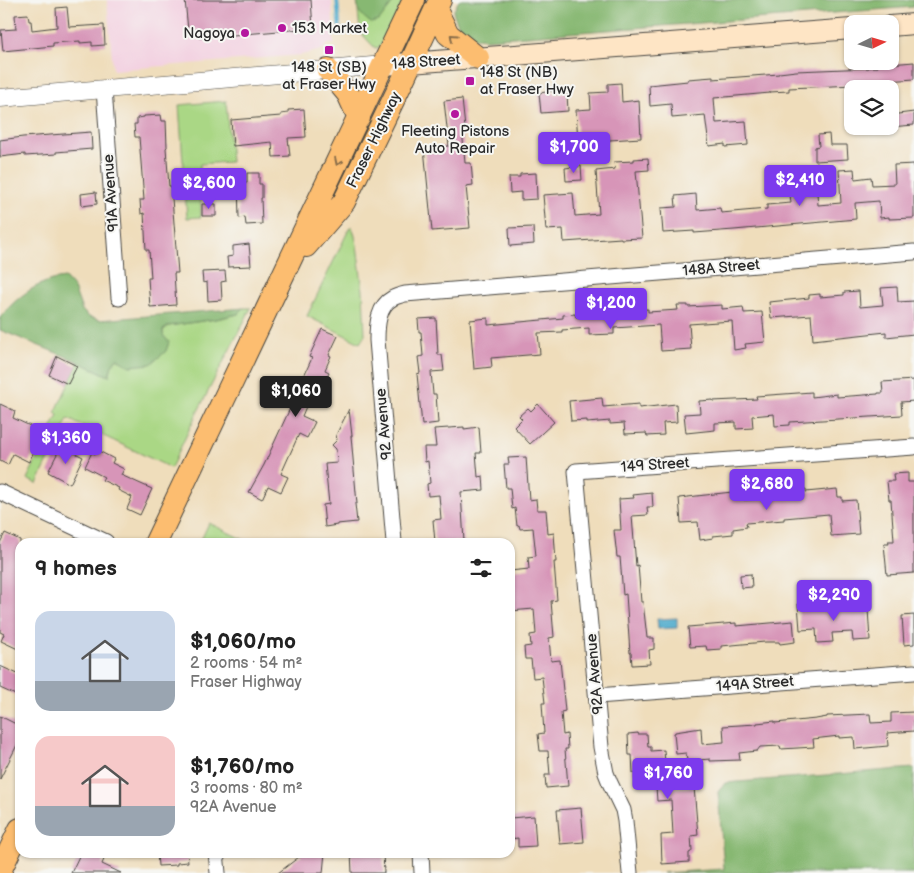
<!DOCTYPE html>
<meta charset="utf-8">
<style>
body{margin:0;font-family:"Balsamiq Sans",sans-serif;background:#f2f2f2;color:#222;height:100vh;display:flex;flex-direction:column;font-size:19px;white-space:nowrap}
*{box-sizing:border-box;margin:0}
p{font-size:16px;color:#767676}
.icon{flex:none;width:28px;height:28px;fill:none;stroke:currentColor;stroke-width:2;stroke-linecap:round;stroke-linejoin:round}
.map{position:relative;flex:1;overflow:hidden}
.side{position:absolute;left:15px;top:538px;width:500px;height:320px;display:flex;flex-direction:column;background:#fff;border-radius:15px;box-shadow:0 1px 4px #0004}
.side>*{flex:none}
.needle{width:32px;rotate:85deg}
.buttons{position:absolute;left:844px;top:15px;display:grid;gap:10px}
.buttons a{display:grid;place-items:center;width:55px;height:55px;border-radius:10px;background:#fff;box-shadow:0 1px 4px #0004;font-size:25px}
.price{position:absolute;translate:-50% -42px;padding:0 11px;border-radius:5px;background:#7c3aed;color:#fff;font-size:16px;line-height:32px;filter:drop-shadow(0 1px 2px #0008)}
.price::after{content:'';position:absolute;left:50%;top:30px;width:15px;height:11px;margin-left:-8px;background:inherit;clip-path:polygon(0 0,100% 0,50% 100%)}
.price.current{background:#222;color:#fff}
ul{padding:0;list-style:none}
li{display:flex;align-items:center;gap:15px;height:125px;padding:0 20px}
li span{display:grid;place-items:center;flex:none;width:140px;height:100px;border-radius:15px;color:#555}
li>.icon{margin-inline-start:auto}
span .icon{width:60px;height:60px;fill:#fffc;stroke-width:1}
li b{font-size:21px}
h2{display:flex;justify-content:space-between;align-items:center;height:60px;padding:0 20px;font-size:21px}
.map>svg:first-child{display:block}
</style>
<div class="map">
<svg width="914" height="873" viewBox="0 0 914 873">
<rect width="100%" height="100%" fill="#f6f6f2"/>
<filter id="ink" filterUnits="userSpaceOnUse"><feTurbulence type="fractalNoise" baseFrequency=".02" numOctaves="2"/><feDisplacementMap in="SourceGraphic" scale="10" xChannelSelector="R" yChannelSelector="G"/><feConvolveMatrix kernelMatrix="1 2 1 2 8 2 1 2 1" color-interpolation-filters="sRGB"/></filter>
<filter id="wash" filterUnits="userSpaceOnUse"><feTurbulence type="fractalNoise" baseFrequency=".0096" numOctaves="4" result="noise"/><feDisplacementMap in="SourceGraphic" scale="20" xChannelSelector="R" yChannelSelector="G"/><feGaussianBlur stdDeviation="1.12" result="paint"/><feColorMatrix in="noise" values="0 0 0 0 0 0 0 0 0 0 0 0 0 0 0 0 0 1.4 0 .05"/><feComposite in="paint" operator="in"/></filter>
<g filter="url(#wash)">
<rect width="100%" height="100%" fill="#efddbb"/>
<path fill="#f3cfe0" d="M107,0H332L334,44H328L322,50L301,55L113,70Z"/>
<path fill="#aad785" stroke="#6a8158" d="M357,0H404L380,47L375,48L360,32Z
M226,101L231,162L200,164L201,217L187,218L179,105Z
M350,227H352L354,232L357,245L363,291L365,335L360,343L307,316Z
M244,308H251L195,417L171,468L68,419L37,484L27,479L58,415L55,413L79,362L109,376L112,365L118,357L163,335V330L169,326L216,319L238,314Z
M209,523L248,542H200Z"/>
<path fill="#87b872" stroke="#59724e" d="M357,0H395L379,21L371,23C361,15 358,13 357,0Z
M459,0H914V7L487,39L463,37L453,12Z
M65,278L74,288L82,310L89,317L99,320L244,308L238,314L216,319L169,326L163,330V335L169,342L166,351L151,364L130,366L122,362L117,358L112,365L109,376L79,362L0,330V318C12,302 30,287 49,281C54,279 60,279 65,278Z
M914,768V873H663L724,869L718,792L725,783Z"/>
<path fill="#4eaacc" stroke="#3c6a7c" d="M677,618V628L658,629L657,619Z"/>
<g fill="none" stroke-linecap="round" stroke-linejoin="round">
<path stroke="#4eaacc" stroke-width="4" d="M337,0L340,34"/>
</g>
<g id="blocks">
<path fill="#d795b8" d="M185,0H311L313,28L199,38V29L188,30Z
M67,7L69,27L104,25L105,45L92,46V42L80,43V41L53,43V46L3,51L1,30L16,29L15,15L28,14L29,21H31L32,30L57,27L56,8Z
M914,62V79L876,82V84L789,88V91L770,92V93L714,98L716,123L746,121L748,145L725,147V144L709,146L705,115L672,118L671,104L650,106L649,85L688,81V79L713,77V79L779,74V73L796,71L869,68V67H878V65Z
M621,83L622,102L639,100L641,138L578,142L576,110L591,109L590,93L608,92V84Z
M554,91L555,94L567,93L568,111L541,113L539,93Z
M462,99L465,128H462L465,163H471L473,185L466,186L470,228L432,231L424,148L449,146L444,101Z
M304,109L306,137L288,138L290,156L273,157L272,142L233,146L231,120L281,116V114L288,113V110Z
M914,112V125L890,127V115Z
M161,115L162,121H166L167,147L166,148L169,186H171L178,273H174L176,305L150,307L148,278H151L149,250H146L144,213L141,214L140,200H144L139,137H135L134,124H137V118L144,117V116Z
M91,132L92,149L56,152V154L25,156V154L0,157V140L23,137Z
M829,134L830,145H847L848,159L815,161V147L819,146L818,135Z
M648,158L649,170L636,171L642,238L621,239V238L564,242L563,229L546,230L543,195L573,193L575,216L599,214L596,171L615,169L614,162L634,161V159Z
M914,164V218L889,219V217L880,218L879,201L855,203L856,219L734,230L694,233V231L663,233L661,208L676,207L675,196L696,194L697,210L720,208L721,213L767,209V205L791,203L790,195L817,193L818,205L841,203L839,170L854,169L855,179L871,177L872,185L895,184L894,165Z
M581,166L582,180L566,181L565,168Z
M247,173H259V184H262V198H261L262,224L246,225L245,217L239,218L238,183H247Z
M536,173L537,199L521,200V192L510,193L509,177H520V174Z
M96,192L97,204L82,206L81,194Z
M202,204H216V216H202Z
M533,227L534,244L510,246L509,228Z
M249,244L251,266L228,267L227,257L233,256V246Z
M225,271L226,281L221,282L222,300L208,301L207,282L203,283L202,272Z
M897,287L898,302L914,301V334L886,337V332L813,340L811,315L771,318L769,302L809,298V295L820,294V297L844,295V292L859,291L860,307L883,305L881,288Z
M677,305H688V307L722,305V309L743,307L744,313L762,312L765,342L745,344L746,348L734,350L732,321L689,324L691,349L661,351L659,325L614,328V334L589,335V328L562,330V332L538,333L540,354L491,358L492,367L474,369L470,320L488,318V325L563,318V315L575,314L576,317L604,315V313L620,311L648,309V312L678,310Z
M436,318L438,355H442L444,371L431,372L433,394H436L438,423L422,425L417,374L420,373L418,357L423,356L421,332H419L418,319Z
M322,329L338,336L329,355L331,356L325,370L329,372L316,400L310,397L302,416L315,422L307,438L299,434L281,474L288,477L281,492L268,486L262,499L249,492L264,465L298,391H297L312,358L309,357Z
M57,356L77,366L68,384L49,375Z
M914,380V401L901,402L902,415L790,422V425L775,426L774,414L752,416L753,428L736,429V422L715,423V430L686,433L684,414L700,413L699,401L713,400V401L757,399L756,396L812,392V397L837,394V397L878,394V393H883L882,382Z
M602,398L603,407L639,404V408L676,404L677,422L663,423L664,435L647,436L646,433L625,434L624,423L610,424V421L587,423V420L571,421L569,401Z
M0,404L15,411L13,418L43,432L29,462L13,454L8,465L0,461Z
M538,404L554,422L530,444L514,427L522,419L519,416L528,408L531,411Z
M349,409L352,436H351L357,504H355L357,522L337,524V525L325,527L323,505L329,504L325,464L337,463L336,449L332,445L337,440L336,435Z
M464,427V429L479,427L481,453H476L478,477L483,476L484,490L461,492L464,542H435L433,520L441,519L439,495L428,496L427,484L430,483L428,461L425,462L424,447H436L434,429Z
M61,446L83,457L70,484L48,472Z
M97,450L114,459L112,463L124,469L121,475L152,489L140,515L127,509L132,497L118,490L119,488L102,480L104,477L85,467L92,452L95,454Z
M526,457L529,500L536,499L537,510H546L548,534L554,533L556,562H554L557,600L551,601L554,637L549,638L551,661L560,660L565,711L561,712L563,735L567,734L568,749H565L568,786L546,788L545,775H550L548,751H540L538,734L544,733L542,703H545L542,677L533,678L531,659H525L524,647L531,646L530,635L536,634L534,609L510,611V571L529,569L528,557L536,556L533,528L520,529L519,525L517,526L515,508L512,509L510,488H506L504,464H509L508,458Z
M908,473V482H914V573L887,575L884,544H889L888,541H894L891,500H889L887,481H894L893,474Z
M783,489V491L806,489V492L837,489L838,497H842V501L856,500L859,534L831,536L829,514L784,518V520L746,523L747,527L733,529V534L713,536V538L700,540L698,522L681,523L679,498L732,492L733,496L744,495V500L767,499L766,490Z
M652,493L653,507H647L648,515L632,516L636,566L638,565L641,602H643L647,638H654V649L649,650L650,664L632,665L631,653H630L626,594L623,595L620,557H617L614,530H621L619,499L634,498L633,495Z
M5,533L20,540V650L1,641L4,634L0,632V543Z
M751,574L752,587L741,588L740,575Z
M831,602L832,611L868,609L870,640L853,641L852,632L832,633L833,642L817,643L816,629L800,630L798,604Z
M914,615V644L904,645L902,616Z
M793,621L795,642L780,644L779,642H765L721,646V649L707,650L706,646L690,647L688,627L736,623V626Z
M0,666L20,675V697L0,688Z
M914,712V731L887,733L888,746L855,749L854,737L839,738V736L813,739L814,747L781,749L780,746L760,747L757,751L739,753L740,760L710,761V759L687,761L686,753L676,754L674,733H675V732L701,728L702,744L724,742L723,726L757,724V723L775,721V723L816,719L827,717V716L870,714L871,723L891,722V713Z
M0,716L20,726V739L0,779Z
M638,733V734H647L648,747H651V751L664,750L667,789L694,787L698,835L691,836L692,850L691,852L689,853V862L662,864L661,835L673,834L671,800L657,801L655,772L633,773L632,755H629L628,734Z
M581,808L584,842L560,844L557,810Z
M534,816L536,846L518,847V838L510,839V818Z
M81,852H95L105,857L102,864L121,873H71Z
M157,852H187L188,862L177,863V865L158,866Z
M301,852H325L323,873H278L299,857H301Z
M351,852H383L384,873H352Z"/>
</g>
</g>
<g filter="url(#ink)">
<use href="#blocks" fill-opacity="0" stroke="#484641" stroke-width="1"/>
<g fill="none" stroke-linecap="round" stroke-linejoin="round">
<defs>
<path id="minor" d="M104,89L119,298
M0,492L106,542
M394,542L377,340C377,325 378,306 393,298C397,296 401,295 405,294L914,252
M597,696L914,672
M216,852L218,873
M421,852L422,873
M630,873L625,821L623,810L610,783L606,773L601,747L576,471L914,447"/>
<path id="tertiary" d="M0,98L384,65"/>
<path id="secondary" d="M890,26L914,24
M384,65L852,29"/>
<path id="primary" d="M436,10L448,34L478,58
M328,70L348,94L359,118
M306,246L344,202L401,84L440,0
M156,542L414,0
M0,871L20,829"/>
</defs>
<use href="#minor" stroke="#484641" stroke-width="17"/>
<use href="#tertiary" stroke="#484641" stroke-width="19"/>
<use href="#secondary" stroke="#484641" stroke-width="22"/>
<use href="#primary" stroke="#484641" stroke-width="24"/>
<use href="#minor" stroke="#fff" stroke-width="15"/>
<use href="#tertiary" stroke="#fff" stroke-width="18"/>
<use href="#secondary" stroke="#fee5c5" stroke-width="20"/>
<use href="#primary" stroke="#fcbd6f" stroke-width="22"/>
</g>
<defs><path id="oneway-chevron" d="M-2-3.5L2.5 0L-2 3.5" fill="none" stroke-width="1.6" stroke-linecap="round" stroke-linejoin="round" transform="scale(1.25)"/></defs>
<g stroke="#896d4a">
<use href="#oneway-chevron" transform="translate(453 37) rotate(-138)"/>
<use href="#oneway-chevron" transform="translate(338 162) rotate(116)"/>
</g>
</g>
<g fill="#b5179e" stroke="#f6f6f2" stroke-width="2">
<circle cx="282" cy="28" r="5"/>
<circle cx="245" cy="33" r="5"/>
<rect x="324" y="45" width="10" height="10" rx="2.5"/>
<rect x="465" y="76" width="10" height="10" rx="2.5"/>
<circle cx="455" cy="114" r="5"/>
</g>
<g text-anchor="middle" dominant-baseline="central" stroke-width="4" stroke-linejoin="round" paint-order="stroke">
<g font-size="15" fill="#2b2b2b" stroke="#f6f6f2" text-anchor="start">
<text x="292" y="28">153 Market</text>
<text x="235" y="33" text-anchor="end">Nagoya</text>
<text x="329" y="67" text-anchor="middle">148 St (SB)<tspan x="329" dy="17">at Fraser Hwy</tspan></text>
<text x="480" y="72">148 St (NB)<tspan x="480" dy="17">at Fraser Hwy</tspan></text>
<text x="455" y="131" text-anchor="middle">Fleeting Pistons<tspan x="455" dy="17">Auto Repair</tspan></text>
</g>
<g font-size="15" fill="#2b2b2b" stroke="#f6f6f2">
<text transform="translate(426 62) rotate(-4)">148 Street</text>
<text transform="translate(374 140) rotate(-64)">Fraser Highway</text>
<text transform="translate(111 193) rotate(-94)">91A Avenue</text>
<text transform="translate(721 268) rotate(-5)">148A Street</text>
<text transform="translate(384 424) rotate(-95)">92 Avenue</text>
<text transform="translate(655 465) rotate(-4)">149 Street</text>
<text transform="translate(595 674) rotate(-95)">92A Avenue</text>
<text transform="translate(755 684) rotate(-4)">149A Street</text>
</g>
</g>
</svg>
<div class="buttons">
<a><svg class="needle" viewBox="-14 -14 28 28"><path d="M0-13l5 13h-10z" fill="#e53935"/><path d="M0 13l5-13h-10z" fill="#767676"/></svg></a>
<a><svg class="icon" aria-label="layers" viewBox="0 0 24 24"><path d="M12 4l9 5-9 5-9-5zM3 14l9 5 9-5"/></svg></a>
</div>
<b class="price" style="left:574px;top:174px">$1,700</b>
<b class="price" style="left:800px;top:207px">$2,410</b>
<b class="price" style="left:209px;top:210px">$2,600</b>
<b class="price" style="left:611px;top:330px">$1,200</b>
<b class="price current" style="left:296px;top:418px">$1,060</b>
<b class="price" style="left:66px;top:465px">$1,360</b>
<b class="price" style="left:767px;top:511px">$2,680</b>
<b class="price" style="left:834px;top:622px">$2,290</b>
<b class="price" style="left:668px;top:800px">$1,760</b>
<section class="side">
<h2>9 homes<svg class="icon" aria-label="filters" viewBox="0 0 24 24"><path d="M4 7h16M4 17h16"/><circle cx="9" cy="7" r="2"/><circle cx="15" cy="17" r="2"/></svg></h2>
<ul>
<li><span style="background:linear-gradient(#c9d6e8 70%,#9aa5b1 0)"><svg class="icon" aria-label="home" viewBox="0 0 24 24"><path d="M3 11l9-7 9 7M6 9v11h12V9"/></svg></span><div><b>$1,060/mo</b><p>2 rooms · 54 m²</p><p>Fraser Highway</p></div></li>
<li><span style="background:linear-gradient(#f6c9c9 70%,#9aa5b1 0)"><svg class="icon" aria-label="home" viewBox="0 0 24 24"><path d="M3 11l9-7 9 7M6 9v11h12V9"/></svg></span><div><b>$1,760/mo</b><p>3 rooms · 80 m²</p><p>92A Avenue</p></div></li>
</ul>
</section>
</div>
